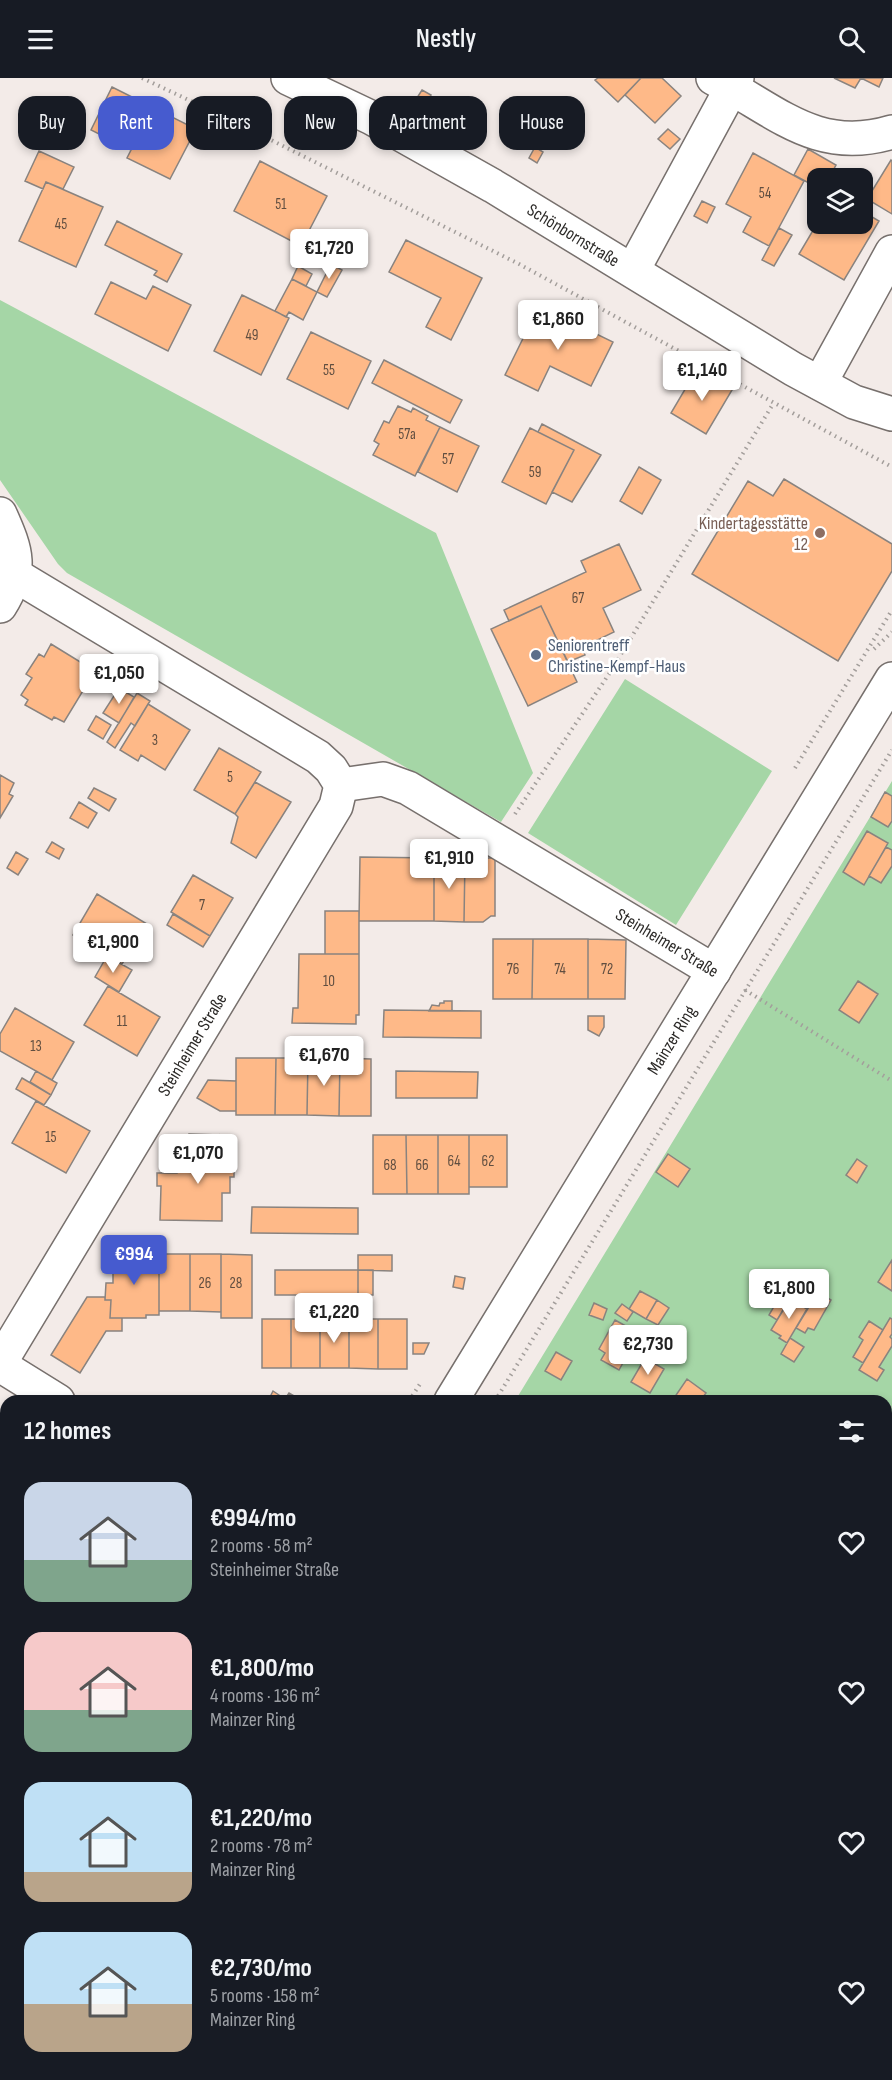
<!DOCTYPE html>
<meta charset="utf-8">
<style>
body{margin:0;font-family:"Sofia Sans Condensed",sans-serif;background:#20242c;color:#f1f3f6;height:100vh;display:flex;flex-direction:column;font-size:22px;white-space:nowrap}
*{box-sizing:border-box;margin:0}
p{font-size:20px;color:#9ea1a6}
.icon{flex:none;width:33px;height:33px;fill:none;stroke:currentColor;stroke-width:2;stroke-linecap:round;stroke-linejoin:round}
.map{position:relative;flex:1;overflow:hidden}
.panel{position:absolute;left:0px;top:1317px;width:892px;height:686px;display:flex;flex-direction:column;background:#171b24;border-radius:18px 18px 0 0;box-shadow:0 3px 9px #0003}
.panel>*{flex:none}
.top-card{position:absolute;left:18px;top:18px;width:856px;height:54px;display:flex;gap:12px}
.fabs{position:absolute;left:807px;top:90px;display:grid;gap:12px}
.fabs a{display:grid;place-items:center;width:66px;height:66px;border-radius:12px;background:#171b24;box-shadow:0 3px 9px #0003;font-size:30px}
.price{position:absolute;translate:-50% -51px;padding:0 14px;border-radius:6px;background:#fff;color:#222;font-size:20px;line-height:39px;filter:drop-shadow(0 2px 3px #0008)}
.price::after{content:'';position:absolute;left:50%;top:36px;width:18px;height:14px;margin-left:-9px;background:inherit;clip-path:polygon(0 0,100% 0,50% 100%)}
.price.current{background:#465bcf;color:#fff}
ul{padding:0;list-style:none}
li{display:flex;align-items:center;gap:18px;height:150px;padding:0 24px}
li span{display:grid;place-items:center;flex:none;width:168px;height:120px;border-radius:18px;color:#555}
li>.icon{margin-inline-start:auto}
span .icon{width:72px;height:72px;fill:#fffc;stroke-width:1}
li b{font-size:26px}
h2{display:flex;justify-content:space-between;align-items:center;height:72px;padding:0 24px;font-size:26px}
.pill{padding:0 21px;border-radius:18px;background:#171b24;box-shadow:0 3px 9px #0003;font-size:21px;line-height:54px}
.pill.current{background:#465bcf;color:#fff}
header{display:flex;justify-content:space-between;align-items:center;height:78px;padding:0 24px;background:#171b24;font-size:27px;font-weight:600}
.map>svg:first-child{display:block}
</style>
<header><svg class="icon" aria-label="menu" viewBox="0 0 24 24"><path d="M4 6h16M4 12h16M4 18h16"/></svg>Nestly<svg class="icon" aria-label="search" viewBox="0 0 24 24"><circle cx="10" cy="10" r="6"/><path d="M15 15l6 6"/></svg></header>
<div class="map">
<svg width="892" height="2002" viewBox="0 0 892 2002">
<rect width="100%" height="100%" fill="#f3ebe8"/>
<path fill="#a5d6a6" d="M0,222L436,455L533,695L501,744L67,495L58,486L0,402Z
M625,601L772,693L676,847L528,755Z
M892,703V1446L887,1455L886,1323H515Z
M892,1577V1805L886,1801V1586Z"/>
<path fill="#feb988" stroke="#89837f" stroke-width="1.5" d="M598,0H641L618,24L595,2Z
M641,0H662L681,18L655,45L625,17Z
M834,0H861L855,10Z
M861,0H883L879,9Z
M112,9L196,51L170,101L127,80L131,72L91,52Z
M422,12L431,17L424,28L415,23Z
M535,31L547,38L535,62L522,56Z
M557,38L566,42L560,54L551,50Z
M668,51L680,61L670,71L658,61Z
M535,69L543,74L537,85L529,80Z
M808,71L836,87L829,100H818V110L794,97Z
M39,73L74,89L63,111L46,104L43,111L25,103Z
M753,75L804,103L769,168L743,154L751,139L726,126Z
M891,82L892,83V136L867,121Z
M260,83L327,118L301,168L234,133Z
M46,104L103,129L76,189L19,163Z
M702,123L715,129L707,145L694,138Z
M862,133L879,143L844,202L799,176L818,144V146H862Z
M117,143L182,176L167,204L154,197L157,193L105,167Z
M779,150L792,157L774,188L762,182Z
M406,162L482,200L451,262L426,249L441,220L389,194Z
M331,186L342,192L327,219L317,214Z
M298,188L312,196L306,208L292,201Z
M292,201L317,214L303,242L289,234L286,239L275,233Z
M111,204L146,221L153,208L191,227L168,273L95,236Z
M242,217L289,240L261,297L214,273Z
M539,228L613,264L591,308L550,288L538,313L505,297Z
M311,254L371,283L348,331L287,301Z
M384,282L462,322L450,345L372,305Z
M697,291L732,312L706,356L671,335Z
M398,328L411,334L413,330L428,338L426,342L440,349L415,398L373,377L379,366L374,363L384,343L389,345Z
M542,346L601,377L572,424L552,414L574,372L538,354Z
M440,349L479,368L457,414L418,394Z
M530,350L574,372L546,426L502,404Z
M639,389L661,402L642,436L620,423Z
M784,401L892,466V493L838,583L692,496L748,403L773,418Z
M619,466L641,512L603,530L614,554L581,570L585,577L568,584L541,528L509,543L504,532L586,494L581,483Z
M541,528L577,604L528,628L491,551Z
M51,566L95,593L64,644L54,639L52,642L25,627L28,622L21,617L32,600L26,596L39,576L44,579Z
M119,610L134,619L119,645L103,635Z
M137,615L150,623L135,648L131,645L115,670L107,664Z
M148,626L190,652L165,692L141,677L138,683L120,672Z
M96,638L111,647L103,661L88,652Z
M219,670L261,694L235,736L194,712Z
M0,697L14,705L9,716L13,718L0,740Z
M255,704L291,724L256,780L231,765L238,739L235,736Z
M94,710L116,721L109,733L88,720Z
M885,714L892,718V743L888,749L871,739Z
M79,724L97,735L88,750L70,740Z
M867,753L888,765L864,807L843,794Z
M52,764L64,771L59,781L46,774Z
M886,769L892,772V788L881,805L869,798Z
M16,774L28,781L18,797L7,790Z
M360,779L434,780V843H359Z
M434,780H465L464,844L434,843Z
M465,780H495V838H491L483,844H464Z
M193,797L233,820L210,858L171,834Z
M97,816L147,846L122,886L73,857Z
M325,833H359V876H325Z
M173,836L210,858L203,869L167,847Z
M493,861H533L532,921H493Z
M533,861H588V921H532Z
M588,861L626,862L625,921H588Z
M299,876H359V937H356V946L292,945L293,930H298Z
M107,878L132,892L119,914L95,899Z
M858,903L878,916L859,945L839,932Z
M108,908L160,939L137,978L84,947Z
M444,923H452V933H429L432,927L439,928L440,925H444Z
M15,930L74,964L52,1002L0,973V956Z
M384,932L481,933V960L383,959Z
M588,938H604V949L599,958L588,952Z
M236,980H276L275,1037H236Z
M276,980H308L307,1037H275Z
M308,980H340L339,1038L307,1037Z
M340,980L371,981V1038H339Z
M36,993L57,1005L51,1017L30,1004Z
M396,993L478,994L477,1020H396Z
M22,1000L51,1017L44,1027L16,1011Z
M208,1002L236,1003V1033H220L197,1020Z
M36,1023L90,1053L66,1095L12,1065Z
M189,1056L220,1057L219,1074L189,1073Z
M220,1057L234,1065V1099H230V1115H222V1143L160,1142L161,1108H157V1095H177V1073L219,1074Z
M373,1057H406L407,1116H373Z
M406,1057H438V1116H407Z
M438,1057H469V1116H438Z
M469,1057H507V1109H469Z
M668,1076L690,1091L678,1109L656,1094Z
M857,1081L867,1088L857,1105L846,1097Z
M252,1129L358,1130V1156L251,1155Z
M113,1176H159V1237H146V1240H110L111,1222H105L106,1205H113Z
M159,1176H190V1233H159Z
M190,1176H221V1234L190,1233Z
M221,1176L252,1177V1240H221Z
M358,1177H392V1193L358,1192Z
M892,1182V1213L878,1204Z
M275,1192H358V1217H275Z
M358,1192H373V1217H358Z
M455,1198L465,1200L463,1211L453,1209Z
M781,1210L792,1217L777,1242L769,1237L776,1225L773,1223Z
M640,1213L657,1222L646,1241L629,1231Z
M818,1214L831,1222L814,1252L808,1250L805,1255L796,1250Z
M87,1219H105V1222H111L110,1240H122V1253H106L80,1295L51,1277Z
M790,1221L807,1231L787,1265L779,1260L781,1258L771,1252Z
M657,1222L669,1230L658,1247L646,1241Z
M594,1225L607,1231L603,1242L589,1237Z
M622,1226L633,1234L627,1243L615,1235Z
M890,1240L892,1241V1256L890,1259L892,1261V1268L879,1289L884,1292L877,1303L859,1292Z
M262,1241H291V1290H262Z
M291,1241H320V1290H291Z
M320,1241H349V1290H320Z
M349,1241H378V1291L349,1290Z
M378,1241H407V1291H378Z
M615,1242L633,1252L625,1266L631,1270L619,1292L601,1282L605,1275L599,1271Z
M869,1243L883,1252L863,1285L853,1279L863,1262L859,1259Z
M790,1260L804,1269L794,1284L781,1276Z
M413,1265H429L424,1276H413Z
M556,1274L572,1283L561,1302L545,1293Z
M645,1280L664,1291L650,1315L631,1304Z
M687,1301L706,1315L700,1323H672Z
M273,1313L285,1321L289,1315L303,1323H268Z
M892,1350V1416L886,1413V1359Z
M6,1380V1450L0,1446V1390Z
M0,1539H6V1574H1V1585H5V1602H0Z
M0,1602H6V1714H0Z
M3,1762H6V1796L0,1793V1766Z
M886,1866L892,1869V1900L886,1910Z
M886,1984L892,1987V2002H822L826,1996H886Z
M414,1996H440L449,2002H411Z
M587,1996H631L639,2002H584Z
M631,1996H653L661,2001L640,2002Z"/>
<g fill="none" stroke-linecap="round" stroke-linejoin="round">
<defs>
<g id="minor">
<path id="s1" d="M288,0L372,40L493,108L793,291L854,324L892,336"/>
<path d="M713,0C776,32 816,77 892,54"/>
<path d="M633,192L737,0"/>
<path d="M820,305L892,174"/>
<path d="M0,436C17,474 23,491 0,528"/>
<path d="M341,707L383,701L408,710L714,893"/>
<path id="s2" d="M0,1285L336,728L341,707L331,691L318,679L15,497"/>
<path d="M0,1287L58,1323"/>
<path id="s3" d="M451,1323L892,601"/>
<path d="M886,1818L892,1822"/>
<path d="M482,1996L491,2002"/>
<path d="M38,2002L41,1996"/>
<path d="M530,2002L534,1996"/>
</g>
</defs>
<use href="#minor" stroke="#77706d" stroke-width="36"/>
<path stroke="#a39e9b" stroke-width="4" stroke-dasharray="1.5 4.5" stroke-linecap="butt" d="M142,0L229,41L519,186L892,389
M874,571L892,554
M795,690L892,532
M515,736L609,596L773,326
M745,912L892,1003
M409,1323L420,1306
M495,1323L892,672
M886,1334L892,1325
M0,1520L6,1523
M0,1843H6
M0,1992L6,1982
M81,2002L85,1996"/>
<use href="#minor" stroke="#fff" stroke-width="33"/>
</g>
<circle fill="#8d6e63" stroke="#fff" stroke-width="2" cx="820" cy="455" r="6"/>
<circle fill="#5c6f8a" stroke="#fff" stroke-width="2" cx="536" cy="577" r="6"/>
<g text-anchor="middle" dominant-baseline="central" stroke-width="5" stroke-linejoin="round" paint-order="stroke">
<g font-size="15" fill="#604e40">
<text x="765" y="115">54</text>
<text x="281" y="126">51</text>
<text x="61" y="146">45</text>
<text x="252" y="257">49</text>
<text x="329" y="292">55</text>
<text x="407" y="356">57a</text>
<text x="448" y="381">57</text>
<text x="535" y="394">59</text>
<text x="578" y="520">67</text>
<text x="155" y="662">3</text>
<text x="230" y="699">5</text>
<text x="202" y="827">7</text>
<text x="513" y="891">76</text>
<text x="560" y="891">74</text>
<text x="607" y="891">72</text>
<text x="329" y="903">10</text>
<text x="122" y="943">11</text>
<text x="36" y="968">13</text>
<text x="51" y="1059">15</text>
<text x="454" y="1083">64</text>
<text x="488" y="1083">62</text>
<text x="390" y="1087">68</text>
<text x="422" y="1087">66</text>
<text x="205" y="1205">26</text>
<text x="236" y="1205">28</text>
</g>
<g font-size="18" fill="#2c2a28" stroke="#fff">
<text stroke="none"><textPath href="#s1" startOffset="326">Schönbornstraße</textPath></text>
<text transform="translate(667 865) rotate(31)">Steinheimer Straße</text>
<text stroke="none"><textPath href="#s3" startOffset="423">Mainzer Ring</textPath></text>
<text stroke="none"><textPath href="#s2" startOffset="372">Steinheimer Straße</textPath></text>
</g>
<g font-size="18" fill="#785e54" stroke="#fff" text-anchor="end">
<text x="808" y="445">Kindertagesstätte<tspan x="808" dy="21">12</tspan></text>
</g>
<g font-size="18" fill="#4e5e75" stroke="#fff" text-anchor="start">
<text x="548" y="567">Seniorentreff<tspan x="548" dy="21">Christine-Kempf-Haus</tspan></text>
</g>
</g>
</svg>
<div class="fabs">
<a><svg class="icon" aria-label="layers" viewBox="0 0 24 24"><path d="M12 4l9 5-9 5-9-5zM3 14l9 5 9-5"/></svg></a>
</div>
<b class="price" style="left:329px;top:202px">€1,720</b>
<b class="price" style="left:558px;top:273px">€1,860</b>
<b class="price" style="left:702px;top:324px">€1,140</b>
<b class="price" style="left:119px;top:627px">€1,050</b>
<b class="price" style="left:449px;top:812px">€1,910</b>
<b class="price" style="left:113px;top:896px">€1,900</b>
<b class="price" style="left:324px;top:1009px">€1,670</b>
<b class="price" style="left:198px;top:1107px">€1,070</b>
<b class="price current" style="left:134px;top:1208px">€994</b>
<b class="price" style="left:789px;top:1242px">€1,800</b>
<b class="price" style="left:334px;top:1266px">€1,220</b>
<b class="price" style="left:648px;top:1298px">€2,730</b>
<div class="top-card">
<a class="pill">Buy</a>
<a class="pill current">Rent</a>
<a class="pill">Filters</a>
<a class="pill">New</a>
<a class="pill">Apartment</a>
<a class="pill">House</a>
</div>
<section class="panel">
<h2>12 homes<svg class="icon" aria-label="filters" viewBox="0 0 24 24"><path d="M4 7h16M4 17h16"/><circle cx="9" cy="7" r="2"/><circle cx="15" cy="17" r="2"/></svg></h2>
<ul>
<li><span style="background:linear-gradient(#c9d6e8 65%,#7fa58c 0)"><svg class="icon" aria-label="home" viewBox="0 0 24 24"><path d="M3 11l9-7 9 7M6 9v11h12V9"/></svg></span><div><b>€994/mo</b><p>2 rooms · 58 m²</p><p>Steinheimer Straße</p></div><svg class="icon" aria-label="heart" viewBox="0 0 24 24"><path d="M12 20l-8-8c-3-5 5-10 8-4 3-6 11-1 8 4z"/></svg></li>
<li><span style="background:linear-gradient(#f6c9c9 65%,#7fa58c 0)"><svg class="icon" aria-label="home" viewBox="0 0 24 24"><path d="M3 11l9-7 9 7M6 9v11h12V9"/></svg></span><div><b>€1,800/mo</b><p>4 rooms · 136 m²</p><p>Mainzer Ring</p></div><svg class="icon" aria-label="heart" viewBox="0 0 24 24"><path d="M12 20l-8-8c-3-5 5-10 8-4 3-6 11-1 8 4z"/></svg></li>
<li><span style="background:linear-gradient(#bfe0f5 75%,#b9a48a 0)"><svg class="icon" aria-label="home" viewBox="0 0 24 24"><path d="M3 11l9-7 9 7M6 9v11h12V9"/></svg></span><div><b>€1,220/mo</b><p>2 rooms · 78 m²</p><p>Mainzer Ring</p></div><svg class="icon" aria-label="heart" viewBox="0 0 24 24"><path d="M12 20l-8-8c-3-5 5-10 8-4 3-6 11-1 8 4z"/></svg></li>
<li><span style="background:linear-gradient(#bfe0f5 60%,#b9a48a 0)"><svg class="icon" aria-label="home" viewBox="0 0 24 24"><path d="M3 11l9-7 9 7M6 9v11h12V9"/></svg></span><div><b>€2,730/mo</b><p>5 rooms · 158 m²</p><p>Mainzer Ring</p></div><svg class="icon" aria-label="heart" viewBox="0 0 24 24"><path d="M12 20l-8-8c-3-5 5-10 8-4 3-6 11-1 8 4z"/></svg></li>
</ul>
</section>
</div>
